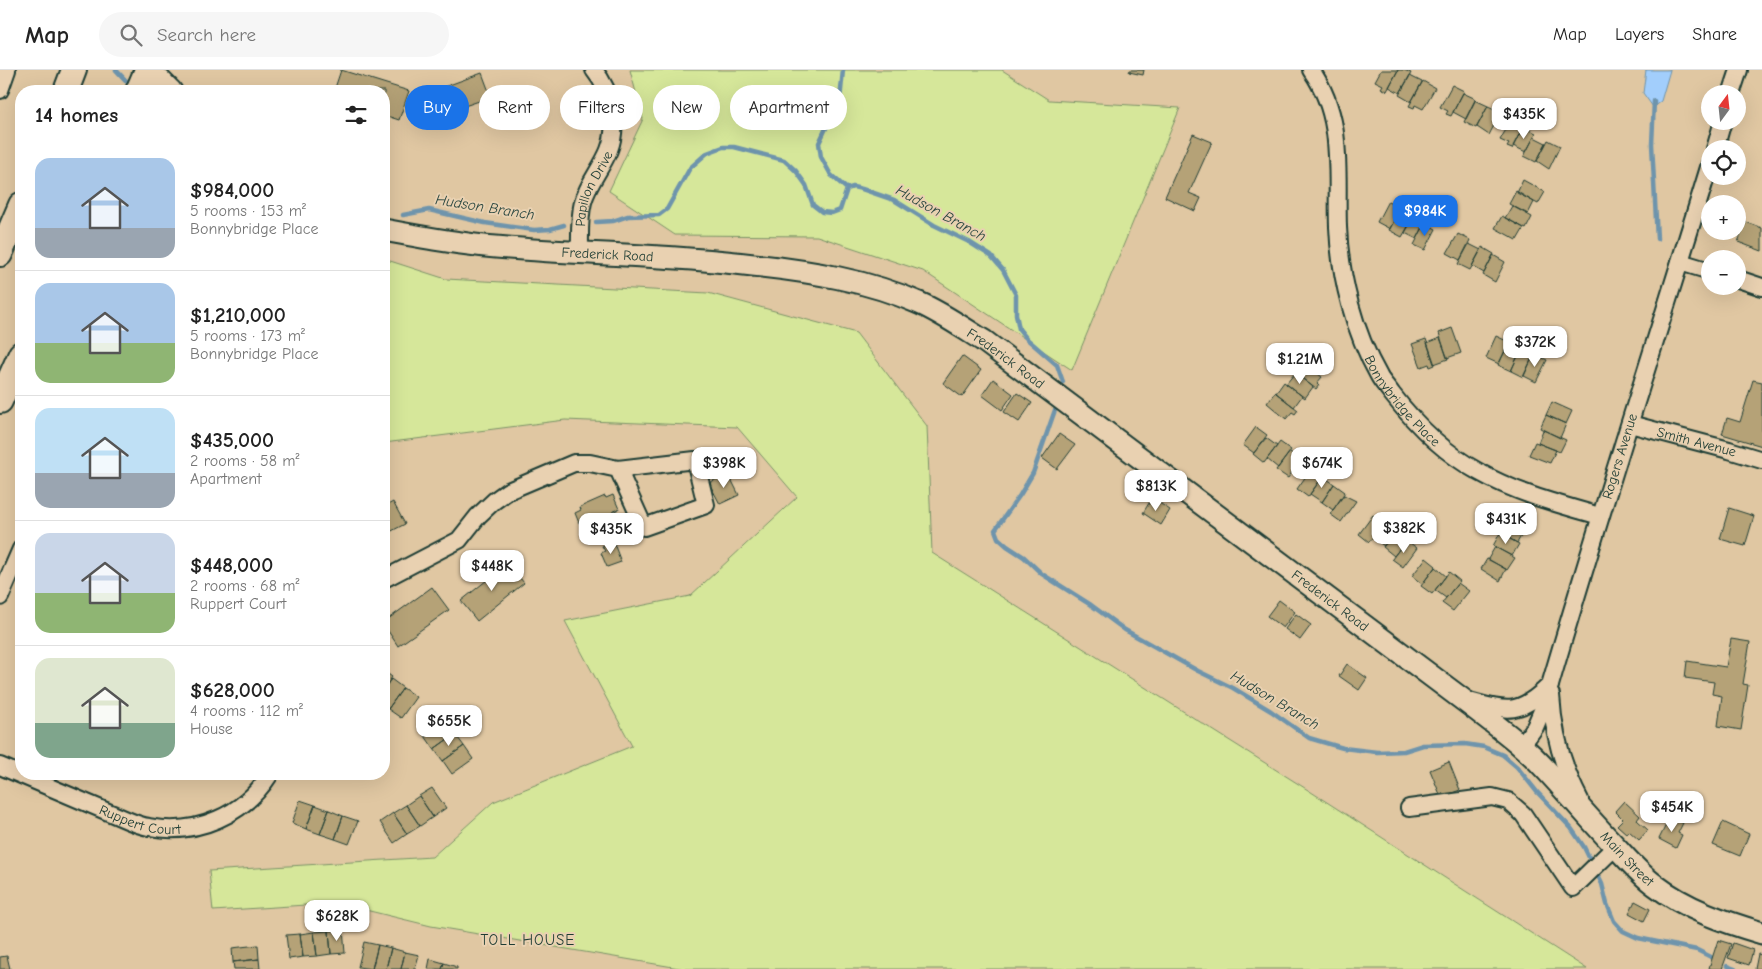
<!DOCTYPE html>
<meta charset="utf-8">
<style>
body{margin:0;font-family:"Comic Neue",sans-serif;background:#f6f6f6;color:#222;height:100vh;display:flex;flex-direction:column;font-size:19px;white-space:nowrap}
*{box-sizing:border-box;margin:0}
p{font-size:16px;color:#767676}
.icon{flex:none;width:28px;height:28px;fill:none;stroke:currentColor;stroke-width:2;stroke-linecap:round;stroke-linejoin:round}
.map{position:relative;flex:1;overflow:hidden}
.details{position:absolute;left:15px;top:15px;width:375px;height:695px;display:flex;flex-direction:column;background:#fff;border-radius:20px;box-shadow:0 5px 20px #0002}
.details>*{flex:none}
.guide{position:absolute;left:405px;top:15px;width:475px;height:45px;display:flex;gap:10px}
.needle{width:32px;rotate:15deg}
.tools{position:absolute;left:1701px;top:15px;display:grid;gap:10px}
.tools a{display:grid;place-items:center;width:45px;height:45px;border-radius:50%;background:#fff;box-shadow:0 5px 20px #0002;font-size:25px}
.price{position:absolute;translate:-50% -42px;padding:0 11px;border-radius:10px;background:#fff;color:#222;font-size:16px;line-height:32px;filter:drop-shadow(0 1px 2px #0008)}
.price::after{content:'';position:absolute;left:50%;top:30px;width:15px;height:11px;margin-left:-8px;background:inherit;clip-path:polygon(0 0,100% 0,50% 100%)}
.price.selected{background:#1a73e8;color:#fff}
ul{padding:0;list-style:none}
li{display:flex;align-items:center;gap:15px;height:125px;padding:0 20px}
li+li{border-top:1px solid #e0e0e0}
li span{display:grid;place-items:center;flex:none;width:140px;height:100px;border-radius:15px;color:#555}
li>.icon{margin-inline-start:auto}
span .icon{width:60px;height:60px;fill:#fffc;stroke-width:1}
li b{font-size:21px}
h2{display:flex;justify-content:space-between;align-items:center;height:60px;padding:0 20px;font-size:21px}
.chip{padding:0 18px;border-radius:22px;background:#fff;box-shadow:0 5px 20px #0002;font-size:18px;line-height:45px}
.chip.selected{background:#1a73e8;color:#fff}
header{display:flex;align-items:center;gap:30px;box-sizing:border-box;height:70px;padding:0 25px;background:#fff;border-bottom:1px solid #e0e0e0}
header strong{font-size:24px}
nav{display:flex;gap:28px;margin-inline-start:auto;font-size:18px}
.search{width:350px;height:45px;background:#f6f6f6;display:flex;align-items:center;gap:12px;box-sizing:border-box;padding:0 18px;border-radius:28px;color:#767676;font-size:19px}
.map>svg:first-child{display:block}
</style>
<header>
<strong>Map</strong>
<div class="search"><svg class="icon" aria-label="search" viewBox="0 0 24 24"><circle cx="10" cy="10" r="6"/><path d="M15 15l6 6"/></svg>Search here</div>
<nav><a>Map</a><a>Layers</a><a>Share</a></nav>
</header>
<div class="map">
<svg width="1762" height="899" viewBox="0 0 1762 899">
<rect width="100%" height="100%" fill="#e0c7a2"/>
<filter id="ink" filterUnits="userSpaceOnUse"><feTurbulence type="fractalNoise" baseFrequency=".02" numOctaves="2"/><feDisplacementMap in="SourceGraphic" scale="10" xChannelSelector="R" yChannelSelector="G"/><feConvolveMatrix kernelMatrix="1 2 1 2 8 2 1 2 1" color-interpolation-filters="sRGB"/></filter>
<g filter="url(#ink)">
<path fill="#d6e79a" stroke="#7a9267" d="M630,0H1002L1049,30L1180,38L1072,300L923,201L817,166L675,165L609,121L643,49Z
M384,189L446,209L708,223L856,263L927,356L932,483L1308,720L1587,899H685L431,856L337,833L213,841L209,801L432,787L493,732L632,676L565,551L690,526L797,427L737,357L565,350L384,373Z"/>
<path fill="#a2cefc" stroke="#6e94ac" d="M1646,0H1670L1661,31L1653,37L1643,23Z"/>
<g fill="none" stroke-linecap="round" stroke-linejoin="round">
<path stroke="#6e94ac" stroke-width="4.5" d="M116,0L132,17
M843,0L839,40L827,56L819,73L821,87L831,105L847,119
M1654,31L1652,74L1657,169
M403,145L429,140L485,153L534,160L550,159L564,155
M596,152L613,151L628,146L659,145L667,139L690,98L707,83L723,77H734L784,90L796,101L806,115L813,135L822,142L832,143L840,140L847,119L853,117L862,119L894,130L934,155L969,172L991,186L1003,200L1016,225V244L1019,259L1027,269L1057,295L1063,312
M1055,340L1033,403L1020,425L995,460L998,468L1007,476L1024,487L1042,504L1091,535L1125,560L1198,601L1233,618L1271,641L1309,668L1343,678L1377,682L1404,681L1423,675L1465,674L1484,677L1503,685L1517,697L1537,722L1571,758L1584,777L1602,814L1607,834L1614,851L1623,861L1638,868L1697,880L1711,887
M1727,896L1735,899"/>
</g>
<path fill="#b5a277" stroke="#1f3d34" d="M341,0L409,21L399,50L384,45V21H334Z
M1130,0H1144L1143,5L1129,2Z
M1381,0H1398L1387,21L1381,18L1383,15L1375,11Z
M1398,0H1404L1411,3L1400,23L1389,17Z
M482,3L491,27L438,45L430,22Z
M1410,6L1422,12L1411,32L1399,25Z
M1423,11L1435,18L1423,39L1415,35L1414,38L1409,36Z
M1452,15L1464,21L1451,46L1446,44L1448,41L1440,37Z
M1463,23L1476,29L1466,49L1453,42Z
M1475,30L1488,36L1476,58L1464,52Z
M1488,36L1501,42L1489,65L1477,57Z
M1512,49L1524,55L1512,79L1507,77L1509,74L1500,70Z
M1523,57L1536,63L1526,82L1513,76Z
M1193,64L1212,72L1189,123L1201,128L1195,141L1165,127Z
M1534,67L1546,73L1536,92L1524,86Z
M1548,70L1560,76L1549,99L1537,91Z
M1523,110L1545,122L1538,134L1517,123Z
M1516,121L1534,132L1528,144L1509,134Z
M1388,131L1401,138L1390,159L1377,152Z
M1512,136L1532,147L1526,159L1505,148Z
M1399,141L1413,148L1402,167L1389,160Z
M1415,144L1427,150L1417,169L1405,163Z
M1502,146L1524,158L1517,170L1495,158Z
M1746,152L1762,158V181L1738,172Z
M1425,153L1436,159L1425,180L1414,175Z
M1458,164L1470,170L1460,190L1447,183Z
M1469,174L1481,180L1470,200L1458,194Z
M1482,177L1494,184L1484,203L1472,196Z
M1493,185L1505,192L1495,212L1483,205Z
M1452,258L1461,283L1447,288L1439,263Z
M1496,266L1509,272L1499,294L1486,288Z
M1440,268L1448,289L1434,294L1427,273Z
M1426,269L1435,295L1430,297L1429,294L1421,297L1412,274Z
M1508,275L1520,281L1511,301L1498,295Z
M1520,282L1532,288L1523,307L1511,301Z
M1534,284L1547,290L1536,312L1524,306Z
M962,286L981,300L962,327L943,313Z
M1302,291L1322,307L1317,313L1319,315L1316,319L1294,302Z
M1295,303L1313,317L1305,328L1286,314Z
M993,309L1013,324L1002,340L982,325Z
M1753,310L1762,312V376L1722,364L1727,348L1740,352Z
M1284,312L1302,326L1294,337L1276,323Z
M1275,322L1298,340L1295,344L1292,342L1286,349L1267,333Z
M1017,323L1032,333L1019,352L1004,342Z
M1552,332L1572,341L1566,354L1546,345Z
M1546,345L1566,354L1560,368L1540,358Z
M1256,357L1267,365L1254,383L1243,375Z
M1543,360L1566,370L1560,382L1538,373Z
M1059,364L1075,375L1057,399L1042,388Z
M1266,368L1277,376L1264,393L1253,384Z
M1280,372L1291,380L1278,398L1267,389Z
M1535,372L1556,380L1550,393L1529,385Z
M1290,382L1301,390L1288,408L1276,400Z
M1311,399L1322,408L1308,427L1297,419Z
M728,403L739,425L720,434L709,413Z
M1323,406L1334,414L1322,432L1310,424Z
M1334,414L1345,422L1333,440L1322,432Z
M613,425L619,439L612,442L617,453L600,461L598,457L590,460L586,450L579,453L575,443L581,440L580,437L605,426L606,428Z
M1344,425L1356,431L1341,452L1330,444Z
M1152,428L1170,440L1161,455L1143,443Z
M393,432L405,454L384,465V437Z
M1729,438L1754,446L1745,476L1720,469Z
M1373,445L1384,453L1369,472L1359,464Z
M1386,450L1397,458L1384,476L1373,468Z
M1505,450L1524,461L1517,473L1498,462Z
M1397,459L1408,468L1394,486L1383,477Z
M1500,463L1519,474L1512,486L1493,476Z
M1406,470L1417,478L1403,497L1392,489Z
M613,471L621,492L607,497L601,483L605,481L602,476Z
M1495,477L1515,488L1507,500L1488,489Z
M1426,488L1436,496L1422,514L1412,506Z
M1487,489L1506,499L1500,511L1481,499Z
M508,493L524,513L477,551L461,531Z
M1435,497L1446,506L1432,524L1421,516Z
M1449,502L1460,511L1446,528L1435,520Z
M1458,513L1469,521L1453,541L1442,533Z
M432,517L449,540L398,576L384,555V552Z
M1279,530L1295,542L1283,558L1267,546Z
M1296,544L1311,555L1300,570L1285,559Z
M1731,569L1750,572L1743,614L1748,615L1741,660L1718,656L1722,626L1712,624L1714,612L1685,608L1687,591L1726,597Z
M1347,594L1367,608L1359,620L1339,606Z
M384,601L392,607L384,619Z
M391,609L403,618L388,639L384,636V619Z
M403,618L416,627L401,648L388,639Z
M438,639L446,651L425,666L417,654Z
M446,651L455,664L434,679L425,666Z
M455,664L464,676L443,691L434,679Z
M464,676L473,689L452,704L443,691Z
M1449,692L1460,720L1441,727L1430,700Z
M432,718L446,738L433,747L419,726Z
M419,726L433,747L420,756L406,735Z
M300,730L315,735L306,759L292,753Z
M1624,731L1640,746L1637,750L1648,760L1639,770L1629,761L1627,764L1617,755L1623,749L1615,741Z
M315,735L329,740L320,764L306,759Z
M406,735L420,756L407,764L393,743Z
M329,740L343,746L335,769L320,764Z
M393,743L407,764L394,773L380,752Z
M343,746L358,751L349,774L335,769Z
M1670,747L1683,753L1678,763L1682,765L1676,778L1659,769Z
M1723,752L1749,764L1740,786L1713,775Z
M1635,831L1650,839L1644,851L1629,843Z
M343,859L345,883L331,884L329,861Z
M329,861L331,884L317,886L314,862Z
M314,862L317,886L303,887L300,864Z
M300,864L303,887L289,889L286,865Z
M1718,870L1731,874L1722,899H1712L1709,898Z
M364,872L378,875L372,899L358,897Z
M1733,873L1753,880L1749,895L1728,888Z
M258,875L259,889L233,892L232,878Z
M378,875L391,878L386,899H372Z
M391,878L405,882L401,899H386Z
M405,882L419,885L415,899H401Z
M1758,884L1762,885V899H1755Z
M7,886L10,899H0V887Z
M259,889L260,899H234L233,892Z
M430,889L444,893L442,899H428Z
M444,893L457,897V899H442Z"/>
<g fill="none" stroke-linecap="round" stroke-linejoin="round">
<defs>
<g id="minor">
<path id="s1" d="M1311,0C1345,48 1336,102 1338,157C1340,207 1354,262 1379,306C1382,312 1388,318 1392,324C1416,355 1444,383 1479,402C1516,423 1558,434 1600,446"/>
<path d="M0,20L7,0"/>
<path d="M1731,24L1739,0"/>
<path d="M1715,79L1723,51"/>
<path id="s2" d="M580,182C580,165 579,148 583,132C588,113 602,98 609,80C619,54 611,21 594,0"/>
<path d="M1680,192L1710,201"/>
<path d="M1738,209L1762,217"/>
<path id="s3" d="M1630,354L1729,380L1762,390"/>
<path d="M384,509L459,470L478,446L494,431L508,421L574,393H590L618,399L695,390L706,435L644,457L618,399"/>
<path d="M0,527L21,479"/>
<path d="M1551,625C1553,663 1562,696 1580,730"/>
<path d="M1469,631C1509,642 1519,645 1550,615"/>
<path id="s4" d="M1522,675L1535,657L1544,636C1596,455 1655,275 1710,94"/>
<path id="s5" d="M0,696L127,750C134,753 142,756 149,757C197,766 244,745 270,704"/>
<path d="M1409,738L1492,727L1508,731L1523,744L1573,818L1615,777"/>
</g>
<g id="major">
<path d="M150,0L171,21"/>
<path id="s6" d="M384,160C421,167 458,174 496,177C582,185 668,184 753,195C809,201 867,210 919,233C942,243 963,258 984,271L1470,635C1497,656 1525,676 1548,702C1571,727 1593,753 1617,778C1629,791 1641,805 1655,815C1686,839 1725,852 1762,863"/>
</g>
<path id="highway" d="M66,21L74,0
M138,21L147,0
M0,184L21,135
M0,331L21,284"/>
</defs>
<use href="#minor" stroke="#1f3d34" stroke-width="20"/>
<use href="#major" stroke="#1f3d34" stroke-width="25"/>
<use href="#highway" stroke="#1f3d34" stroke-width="28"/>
<use href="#minor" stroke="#e9d1b1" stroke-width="16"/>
<use href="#major" stroke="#e9d1b1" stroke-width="21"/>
<use href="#highway" stroke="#e9d1b1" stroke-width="24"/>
</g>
</g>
<g text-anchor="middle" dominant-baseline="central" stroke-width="4" stroke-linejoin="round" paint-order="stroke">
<g font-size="14" fill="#1f3d34" stroke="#e9d1b1">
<text stroke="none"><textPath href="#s2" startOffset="66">Papillon Drive</textPath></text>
<text stroke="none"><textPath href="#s6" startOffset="225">Frederick Road</textPath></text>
<text stroke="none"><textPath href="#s6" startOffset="645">Frederick Road</textPath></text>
<text stroke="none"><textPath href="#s1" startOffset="352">Bonnybridge Place</textPath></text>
<text stroke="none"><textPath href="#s3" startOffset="69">Smith Avenue</textPath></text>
<text stroke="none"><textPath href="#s4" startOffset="306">Rogers Avenue</textPath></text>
<text stroke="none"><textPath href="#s6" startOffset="1050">Frederick Road</textPath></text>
<text stroke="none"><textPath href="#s5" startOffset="151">Ruppert Court</textPath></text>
<text stroke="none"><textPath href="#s6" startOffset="1445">Main Street</textPath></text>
</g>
<g font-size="15" font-style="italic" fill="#26443e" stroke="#e9d1b1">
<text transform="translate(485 137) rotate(9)">Hudson Branch</text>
<text transform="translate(941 143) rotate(29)">Hudson Branch</text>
<text transform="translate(1275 630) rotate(31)">Hudson Branch</text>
</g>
<g font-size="15" letter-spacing="1" fill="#1f3d34" stroke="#e9d1b1">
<text x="528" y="870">TOLL HOUSE</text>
</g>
</g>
</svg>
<div class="tools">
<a><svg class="needle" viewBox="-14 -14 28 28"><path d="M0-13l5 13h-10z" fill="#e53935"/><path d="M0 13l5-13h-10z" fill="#767676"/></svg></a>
<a><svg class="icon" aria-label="locate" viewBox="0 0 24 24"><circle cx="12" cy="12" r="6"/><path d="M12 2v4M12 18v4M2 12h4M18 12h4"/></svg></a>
<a>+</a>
<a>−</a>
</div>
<b class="price" style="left:1524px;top:70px">$435K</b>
<b class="price selected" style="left:1425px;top:167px">$984K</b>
<b class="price" style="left:1535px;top:298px">$372K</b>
<b class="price" style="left:1300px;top:315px">$1.21M</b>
<b class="price" style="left:724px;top:419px">$398K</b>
<b class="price" style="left:1322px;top:419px">$674K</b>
<b class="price" style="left:1156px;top:442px">$813K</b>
<b class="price" style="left:1506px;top:475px">$431K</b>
<b class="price" style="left:1404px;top:484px">$382K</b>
<b class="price" style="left:611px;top:485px">$435K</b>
<b class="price" style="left:492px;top:522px">$448K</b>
<b class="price" style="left:449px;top:677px">$655K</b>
<b class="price" style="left:1672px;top:763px">$454K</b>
<b class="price" style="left:337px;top:872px">$628K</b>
<div class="guide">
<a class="chip selected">Buy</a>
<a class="chip">Rent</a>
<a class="chip">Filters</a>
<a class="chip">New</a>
<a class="chip">Apartment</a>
</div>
<section class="details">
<h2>14 homes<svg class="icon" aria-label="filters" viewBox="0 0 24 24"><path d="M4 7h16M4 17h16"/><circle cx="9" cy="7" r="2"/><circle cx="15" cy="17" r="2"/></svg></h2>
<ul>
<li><span style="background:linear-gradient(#a9c7e8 70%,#9aa5b1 0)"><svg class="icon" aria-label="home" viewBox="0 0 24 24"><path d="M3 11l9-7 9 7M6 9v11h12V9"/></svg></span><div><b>$984,000</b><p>5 rooms · 153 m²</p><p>Bonnybridge Place</p></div></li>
<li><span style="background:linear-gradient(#a9c7e8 60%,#8fb573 0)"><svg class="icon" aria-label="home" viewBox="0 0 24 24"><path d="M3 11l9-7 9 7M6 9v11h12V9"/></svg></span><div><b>$1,210,000</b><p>5 rooms · 173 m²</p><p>Bonnybridge Place</p></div></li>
<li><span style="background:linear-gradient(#bfe0f5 65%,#9aa5b1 0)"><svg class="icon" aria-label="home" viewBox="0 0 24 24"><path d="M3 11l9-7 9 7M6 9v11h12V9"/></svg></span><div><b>$435,000</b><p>2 rooms · 58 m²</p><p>Apartment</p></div></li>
<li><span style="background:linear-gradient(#c9d6e8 60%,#8fb573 0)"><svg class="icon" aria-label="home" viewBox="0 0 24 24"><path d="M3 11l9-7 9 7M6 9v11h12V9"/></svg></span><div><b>$448,000</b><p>2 rooms · 68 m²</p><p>Ruppert Court</p></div></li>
<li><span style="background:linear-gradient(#dfe7d0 65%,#7fa58c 0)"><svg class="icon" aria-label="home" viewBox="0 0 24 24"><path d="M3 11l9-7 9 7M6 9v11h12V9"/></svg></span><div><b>$628,000</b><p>4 rooms · 112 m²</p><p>House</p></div></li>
</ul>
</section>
</div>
